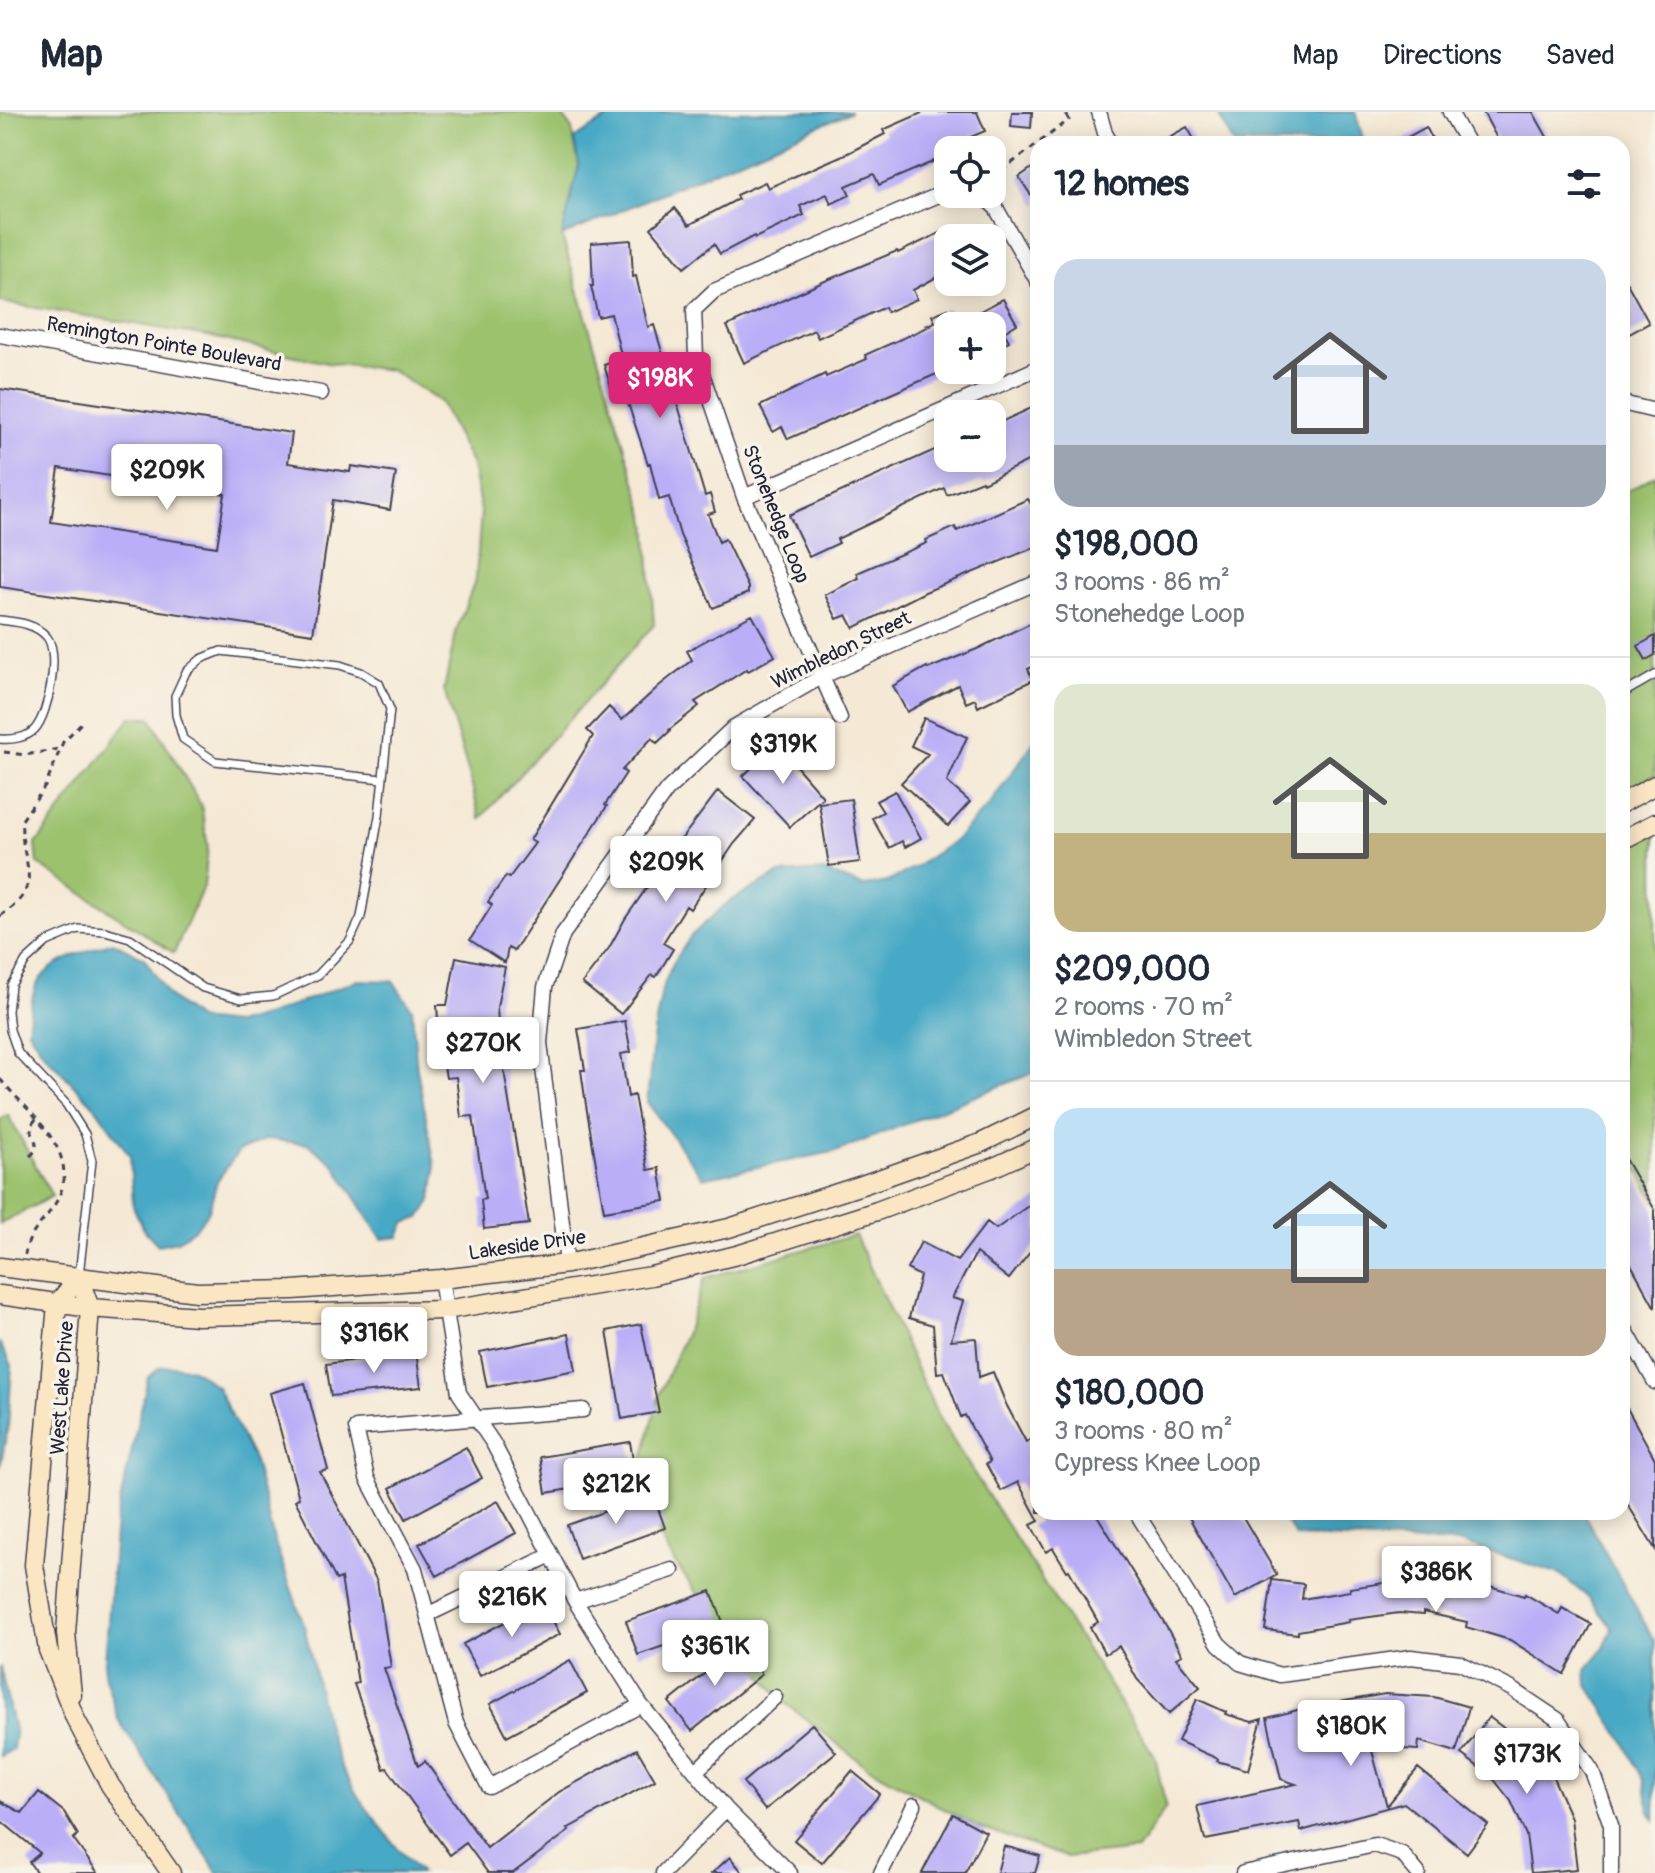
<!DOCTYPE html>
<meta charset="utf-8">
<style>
body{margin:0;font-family:Pangolin,sans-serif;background:#f6f6f7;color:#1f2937;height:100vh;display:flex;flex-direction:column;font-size:30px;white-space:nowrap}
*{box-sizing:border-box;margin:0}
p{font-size:26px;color:#747a83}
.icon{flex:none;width:44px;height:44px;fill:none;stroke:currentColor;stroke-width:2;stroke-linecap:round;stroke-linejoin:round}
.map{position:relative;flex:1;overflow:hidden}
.side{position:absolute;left:1030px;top:24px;width:600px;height:1384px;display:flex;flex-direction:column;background:#fff;border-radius:24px;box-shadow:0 4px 20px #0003}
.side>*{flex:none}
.controls{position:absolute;left:934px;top:24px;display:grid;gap:16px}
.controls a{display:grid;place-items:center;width:72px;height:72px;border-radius:16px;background:#fff;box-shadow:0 4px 20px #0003;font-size:40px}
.price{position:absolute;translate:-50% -68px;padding:0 18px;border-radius:8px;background:#fff;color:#222;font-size:26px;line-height:52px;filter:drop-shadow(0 2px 4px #0008)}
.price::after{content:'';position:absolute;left:50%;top:48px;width:24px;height:18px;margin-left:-12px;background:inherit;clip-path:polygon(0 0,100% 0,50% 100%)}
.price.on{background:#db2777;color:#fff}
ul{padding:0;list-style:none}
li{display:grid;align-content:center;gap:16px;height:424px;padding:0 24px}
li+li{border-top:2px solid #e0e1e3}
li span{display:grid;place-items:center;height:248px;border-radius:24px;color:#555}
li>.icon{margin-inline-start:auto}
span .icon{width:144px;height:144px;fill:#fffc;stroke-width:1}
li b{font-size:34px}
h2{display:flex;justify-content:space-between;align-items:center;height:96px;padding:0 24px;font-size:34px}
header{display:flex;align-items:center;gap:48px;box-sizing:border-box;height:112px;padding:0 40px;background:#fff;border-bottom:2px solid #e0e1e3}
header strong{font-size:38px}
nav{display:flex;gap:44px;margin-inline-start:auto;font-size:28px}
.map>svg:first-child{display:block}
</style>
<header>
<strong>Map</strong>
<nav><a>Map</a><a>Directions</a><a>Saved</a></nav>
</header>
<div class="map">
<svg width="1655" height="1761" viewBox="0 0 1655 1761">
<rect width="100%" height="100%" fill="#f7f3e8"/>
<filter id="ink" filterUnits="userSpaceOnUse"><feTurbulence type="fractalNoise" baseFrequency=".0125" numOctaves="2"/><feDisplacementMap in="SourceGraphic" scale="16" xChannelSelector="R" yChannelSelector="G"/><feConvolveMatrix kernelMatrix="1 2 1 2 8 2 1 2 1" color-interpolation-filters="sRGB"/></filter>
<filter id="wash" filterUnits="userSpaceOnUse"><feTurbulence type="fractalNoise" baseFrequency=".006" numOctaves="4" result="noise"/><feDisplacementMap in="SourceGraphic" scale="32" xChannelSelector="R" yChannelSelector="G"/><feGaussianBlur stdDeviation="1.8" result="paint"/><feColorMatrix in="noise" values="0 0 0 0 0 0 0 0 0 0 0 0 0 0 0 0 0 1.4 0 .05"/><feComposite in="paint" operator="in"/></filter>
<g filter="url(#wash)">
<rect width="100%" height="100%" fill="#f5e9d5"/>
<path fill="#9cc26e" stroke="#5f7254" stroke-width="2" d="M0,0H560L572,17L579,53L562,124L647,410L654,513L480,707L469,662L444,578L456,519L476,466L481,400L472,353L440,290L391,258L327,251L207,224L0,190Z
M1655,363V663L1622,681V382Z
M131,605H150L201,693L208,735L204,773L174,841L38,752L36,732Z
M1655,721V1088L1622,1029V738Z
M8,1003L52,1084L0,1112V1008Z
M855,1123L940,1308L1155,1645L1166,1695L1137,1738L1066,1745L977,1715L866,1654L784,1590L720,1513L675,1451L646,1400L644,1343L660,1280L688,1216L705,1166Z"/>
<path fill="#46a9c5" stroke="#346680" stroke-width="2" d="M617,0H851L562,124L579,53L574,27Z
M1217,0H1355L1365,32H1234Z
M1038,624V959L838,1039L703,1066L647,990L654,920L662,878L672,853L691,824L728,790L779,762L823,759L863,774L888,770L917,754L955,728L989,693Z
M113,830L144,846L170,885L198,908L235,912L271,902L357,868L393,869L412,897L417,957L436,1059L431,1089L420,1106L405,1111L399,1125L382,1127L334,1052L308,1032L267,1027L239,1039L217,1069L209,1098L197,1115L177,1129L158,1133L143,1117L133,1094L130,1044L96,996L46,944L28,919C30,904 30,888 36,874C48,848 88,839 113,830Z
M0,1232L12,1253L8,1315L0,1356Z
M173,1254L193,1257L217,1275L254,1349L274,1428L304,1513L328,1619L341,1654L359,1686L398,1737L421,1761H218L118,1607L104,1562L116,1408L148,1265L160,1255Z
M1279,1400H1583L1655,1530V1708L1650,1700L1644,1669L1625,1631L1587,1572L1586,1557L1604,1536L1612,1516L1590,1487L1560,1462L1462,1431L1296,1425Z
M0,1554L15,1622L13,1637L0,1645Z"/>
<g id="blocks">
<path fill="#b9aef7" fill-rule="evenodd" d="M924,0H977L985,19L954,32L956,38H948V42L930,51L879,73L874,62L846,74L850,83L831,92L827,82L800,94L804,103L755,126L754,124L720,142L714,132L684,156L651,116L675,96L689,113L738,87L736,83L765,70L768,76L802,61L850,40L885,22L883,18Z
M1012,0H1032L1031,16L1011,14Z
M1483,0H1533L1551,32H1500Z
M1187,15L1197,32H1156Z
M1426,15L1435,32H1395Z
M1038,52V94L1019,65Z
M948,117V159L913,178L917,187L887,200L885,195L818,226L814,218L744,251L727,214L825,169L897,139L898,141Z
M631,128L633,165L636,164L648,215L654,213L705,384L710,382L715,400L708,402L719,430L725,427L748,475V481L713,496L680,423L669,385L659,388L650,351L648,352L624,279L613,283L604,253L622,247L611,202L598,205L591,174H593L591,131Z
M1622,162L1649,211L1622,226Z
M1003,187L1017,212L1004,220L1009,229L992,239V214H948V257L788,327L782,315L773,320L760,294L825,262L826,265L867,247L865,243L930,214L927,213L935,210L932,203L948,197V205L964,199L967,206Z
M0,277L292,321L288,351L350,360L351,354L396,361L390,398L333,388L313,522L0,475ZM59,356L225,382L217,435L51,410Z
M1038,293V344L983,371L982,369L947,383L944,376L837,427L839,431L809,445L789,403L948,332V346H992V314Z
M1028,387L1031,392L1038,389V434L925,480L854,516L847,503L837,507L825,483L859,466L857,461L927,431L926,428L955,415L957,419Z
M752,503L775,544L748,559L747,557L695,590L699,594L669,618L670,619L657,631L652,626L622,658L626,661L605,693L607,694L514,839L508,836L505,851L470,828L492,793L488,790L506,764L509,766L535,731L530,728L593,624L587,618L609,595L622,608L659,574L692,548L687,539Z
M1033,510L1038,521V552L1028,557L1033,568L978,595L975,587L966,591L958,573L907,600L893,574L927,555L928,557L977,537Z
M1655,524V543L1646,548L1638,534Z
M924,606L967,625L947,670L970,690L948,714L901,671L928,642L911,634Z
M777,632L823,685L790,715L743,664Z
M718,679L755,708L734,732L690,797L686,794L663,831L673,837L656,865L652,863L621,902L582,871L609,836L625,807L673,738Z
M895,679L921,726L905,735L902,729L889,736L872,706L883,700L876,689Z
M851,687L860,750L829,754L819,691Z
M456,845L505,855L497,895L499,928L529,1112L484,1117L481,1088L485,1087L473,1004L461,1005L456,965L446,966L439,924L437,893H447Z
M625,909L631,940L621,942L628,985L634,983L648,1058L659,1056L665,1089L604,1099L586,993L581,958H585L578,917Z
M1622,1042L1655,1098V1196L1622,1136Z
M1038,1087V1130L1009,1167L976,1141L952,1186L963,1189L951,1228L976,1226L979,1265L993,1260L1006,1292L1026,1330L1038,1323V1400H1095L1167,1516L1182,1543L1176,1546L1200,1575L1169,1602L1137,1567L1119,1534L1105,1542L1090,1515L1098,1510L1069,1458L1067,1459L1053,1436L1046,1440L1031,1413L1039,1409L1018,1370L1001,1379L986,1352L990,1350L965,1303L961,1305L944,1260L937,1261L933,1213L909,1206L920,1164L907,1157L921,1130L957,1149L987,1110L996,1117Z
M641,1212L659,1300L622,1307L607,1219Z
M569,1222L576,1258L487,1275L480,1240Z
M416,1240L421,1275L331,1284L326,1252Z
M305,1271L328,1358L320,1360L377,1469L391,1555L384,1556L418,1654L425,1649L487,1736L559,1680L637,1637L655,1668L567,1717L569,1719L513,1761H488L466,1731L450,1743L387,1656L384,1657L354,1572L358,1571L341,1466L336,1468L295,1388L299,1386L270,1281Z
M1622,1287L1655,1347V1437L1622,1383Z
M630,1330L636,1366L546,1381L540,1345Z
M466,1335L482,1366L406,1407L390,1376Z
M653,1382L665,1416L579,1447L567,1413Z
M498,1389L516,1421L437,1464L419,1432Z
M1186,1400H1240L1277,1463L1235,1486Z
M1272,1468L1304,1472L1302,1487L1350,1479V1476L1390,1470L1441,1474L1475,1482L1479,1471L1524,1484L1525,1482L1559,1502L1562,1496L1591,1512L1564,1562L1510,1528L1466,1515L1467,1510L1423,1500V1503L1399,1501L1348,1508L1349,1510L1298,1519V1522L1265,1518Z
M711,1479L724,1513L638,1543L626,1509Z
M543,1490L560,1522L480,1564L463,1532Z
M739,1534L762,1562L692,1619L669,1590Z
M570,1548L587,1581L507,1624L490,1592Z
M1385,1582L1434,1585L1469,1595L1456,1640L1419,1629L1418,1638L1371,1635L1387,1694L1418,1656L1488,1713L1467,1741L1404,1691L1301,1719L1299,1710L1205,1728L1197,1694L1296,1672L1281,1667L1267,1606L1305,1596Z
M1197,1587L1226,1600L1225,1602L1252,1610L1262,1607L1248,1658L1217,1649L1218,1647L1178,1629Z
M1489,1605L1529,1635L1553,1665L1571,1706L1577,1757L1531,1761L1526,1723L1511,1689L1492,1665L1461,1642Z
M812,1612L836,1640L765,1698L743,1670Z
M852,1659L880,1682L822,1751L794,1728Z
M39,1680L64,1700L78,1723L73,1727L98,1761H37L29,1750L40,1741L0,1708V1689L22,1701Z
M953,1702L986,1720L965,1761H922Z
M1004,1734L1040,1744L1035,1761H997Z
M730,1745L743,1761H712Z"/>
</g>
</g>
<g filter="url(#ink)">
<use href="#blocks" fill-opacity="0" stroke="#424052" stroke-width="2"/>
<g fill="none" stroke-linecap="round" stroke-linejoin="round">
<defs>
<path id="lane" d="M0,508C16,510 35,511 47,525C60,542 49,601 35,617C27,626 12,628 0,627
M1622,582L1655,563
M79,1163L92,1049L85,1022L66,992L18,941L10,918L8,899L11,873L26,849L47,830L78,817L105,819L130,826L203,876L241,887L273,884L318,863L350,829L361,805L379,704L390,597L379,571L361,560L340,553L221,539L201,547L186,560L175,584L176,603L183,627L215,649L382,667"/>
<path id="street" d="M1099,0L1105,21L1111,32
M1450,0L1468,32
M981,82L996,96L1038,170
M0,223L321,281
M1622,291L1655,299
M744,385L1038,256
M840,606L744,385L696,244L694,198L714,179L948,79
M567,1152L540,931L545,875L563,822L667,678L734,615L823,564L1038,470
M441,1167L459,1281L493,1331L575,1489L641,1593L726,1697L790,1761
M1622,1212L1655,1270
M583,1298L356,1316L367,1366L415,1457L456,1611L489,1675L641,1593
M1136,1400L1219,1532L1240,1551L1280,1563L1411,1545L1460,1551L1512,1577L1557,1607L1592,1659L1611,1713V1761
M575,1489L672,1458
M429,1502L551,1443
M697,1658L775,1585
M663,1761L726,1697
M881,1761L914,1693
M1243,1761L1375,1733L1402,1742L1418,1761"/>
<path id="secondary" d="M1622,691L1655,673
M1622,728L1655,711
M0,1155L197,1180L293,1178L441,1167L567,1152L729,1116L862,1073L981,1031L1038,1003
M79,1165L57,1192L34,1453L48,1538L75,1606L110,1673L171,1761
M0,1183L90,1196L198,1204L445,1198L651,1164L737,1143L877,1099L992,1056L1038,1035
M72,1583L66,1521L90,1196L79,1165"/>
</defs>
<use href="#lane" stroke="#424052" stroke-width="10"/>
<use href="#street" stroke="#424052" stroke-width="17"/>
<use href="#secondary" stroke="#424052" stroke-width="21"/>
<path stroke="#424052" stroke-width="3" stroke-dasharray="6 6" stroke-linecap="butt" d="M992,66L1069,8L1065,0
M4,640L25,643L59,637
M0,804C49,772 19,753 22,708L46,673L63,630L83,609
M0,967C30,1003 88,1043 53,1095C42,1112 28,1121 25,1143
M30,1044C42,1035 33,1026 30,1015L36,1007"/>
<use href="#lane" stroke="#fff" stroke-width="7"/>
<use href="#street" stroke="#fff" stroke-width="14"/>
<use href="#secondary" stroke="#fbe6c4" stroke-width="18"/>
</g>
</g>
<g text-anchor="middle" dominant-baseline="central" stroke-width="7" stroke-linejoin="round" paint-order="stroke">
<g font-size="20" fill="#22223b" stroke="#f7f3e8">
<text transform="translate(164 232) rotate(10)">Remington Pointe Boulevard</text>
<text transform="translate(776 402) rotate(68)">Stonehedge Loop</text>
<text transform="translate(841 538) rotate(-26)">Wimbledon Street</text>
<text transform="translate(527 1133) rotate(-8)">Lakeside Drive</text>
<text transform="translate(62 1276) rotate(-86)">West Lake Drive</text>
</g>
</g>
</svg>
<div class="controls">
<a><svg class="icon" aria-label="locate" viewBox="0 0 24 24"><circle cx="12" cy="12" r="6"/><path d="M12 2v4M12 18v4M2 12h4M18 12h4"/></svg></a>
<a><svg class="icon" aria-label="layers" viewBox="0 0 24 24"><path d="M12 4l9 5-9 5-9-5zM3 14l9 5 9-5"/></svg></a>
<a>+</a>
<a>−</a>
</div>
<b class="price on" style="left:660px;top:308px">$198K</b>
<b class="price" style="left:167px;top:400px">$209K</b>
<b class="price" style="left:783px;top:674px">$319K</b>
<b class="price" style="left:666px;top:792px">$209K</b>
<b class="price" style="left:483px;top:973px">$270K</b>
<b class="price" style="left:374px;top:1263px">$316K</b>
<b class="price" style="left:616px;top:1414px">$212K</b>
<b class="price" style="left:1436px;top:1502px">$386K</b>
<b class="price" style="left:512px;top:1527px">$216K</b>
<b class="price" style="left:715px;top:1576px">$361K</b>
<b class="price" style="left:1351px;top:1656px">$180K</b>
<b class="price" style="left:1527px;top:1684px">$173K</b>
<section class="side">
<h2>12 homes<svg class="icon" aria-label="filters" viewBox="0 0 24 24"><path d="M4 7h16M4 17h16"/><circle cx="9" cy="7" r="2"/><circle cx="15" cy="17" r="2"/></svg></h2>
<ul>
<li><span style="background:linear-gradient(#c9d6e8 75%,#9aa5b1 0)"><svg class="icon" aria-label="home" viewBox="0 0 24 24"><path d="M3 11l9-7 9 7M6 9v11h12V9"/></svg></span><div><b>$198,000</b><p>3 rooms · 86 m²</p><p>Stonehedge Loop</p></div></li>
<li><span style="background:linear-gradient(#dfe7d0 60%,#c2b280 0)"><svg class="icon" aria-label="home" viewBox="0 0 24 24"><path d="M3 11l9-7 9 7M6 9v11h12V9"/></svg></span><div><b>$209,000</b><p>2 rooms · 70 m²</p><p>Wimbledon Street</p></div></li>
<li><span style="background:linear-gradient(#bfe0f5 65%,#b9a48a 0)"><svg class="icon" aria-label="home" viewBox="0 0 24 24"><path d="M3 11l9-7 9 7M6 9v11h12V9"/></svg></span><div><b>$180,000</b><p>3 rooms · 80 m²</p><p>Cypress Knee Loop</p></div></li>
</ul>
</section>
</div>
